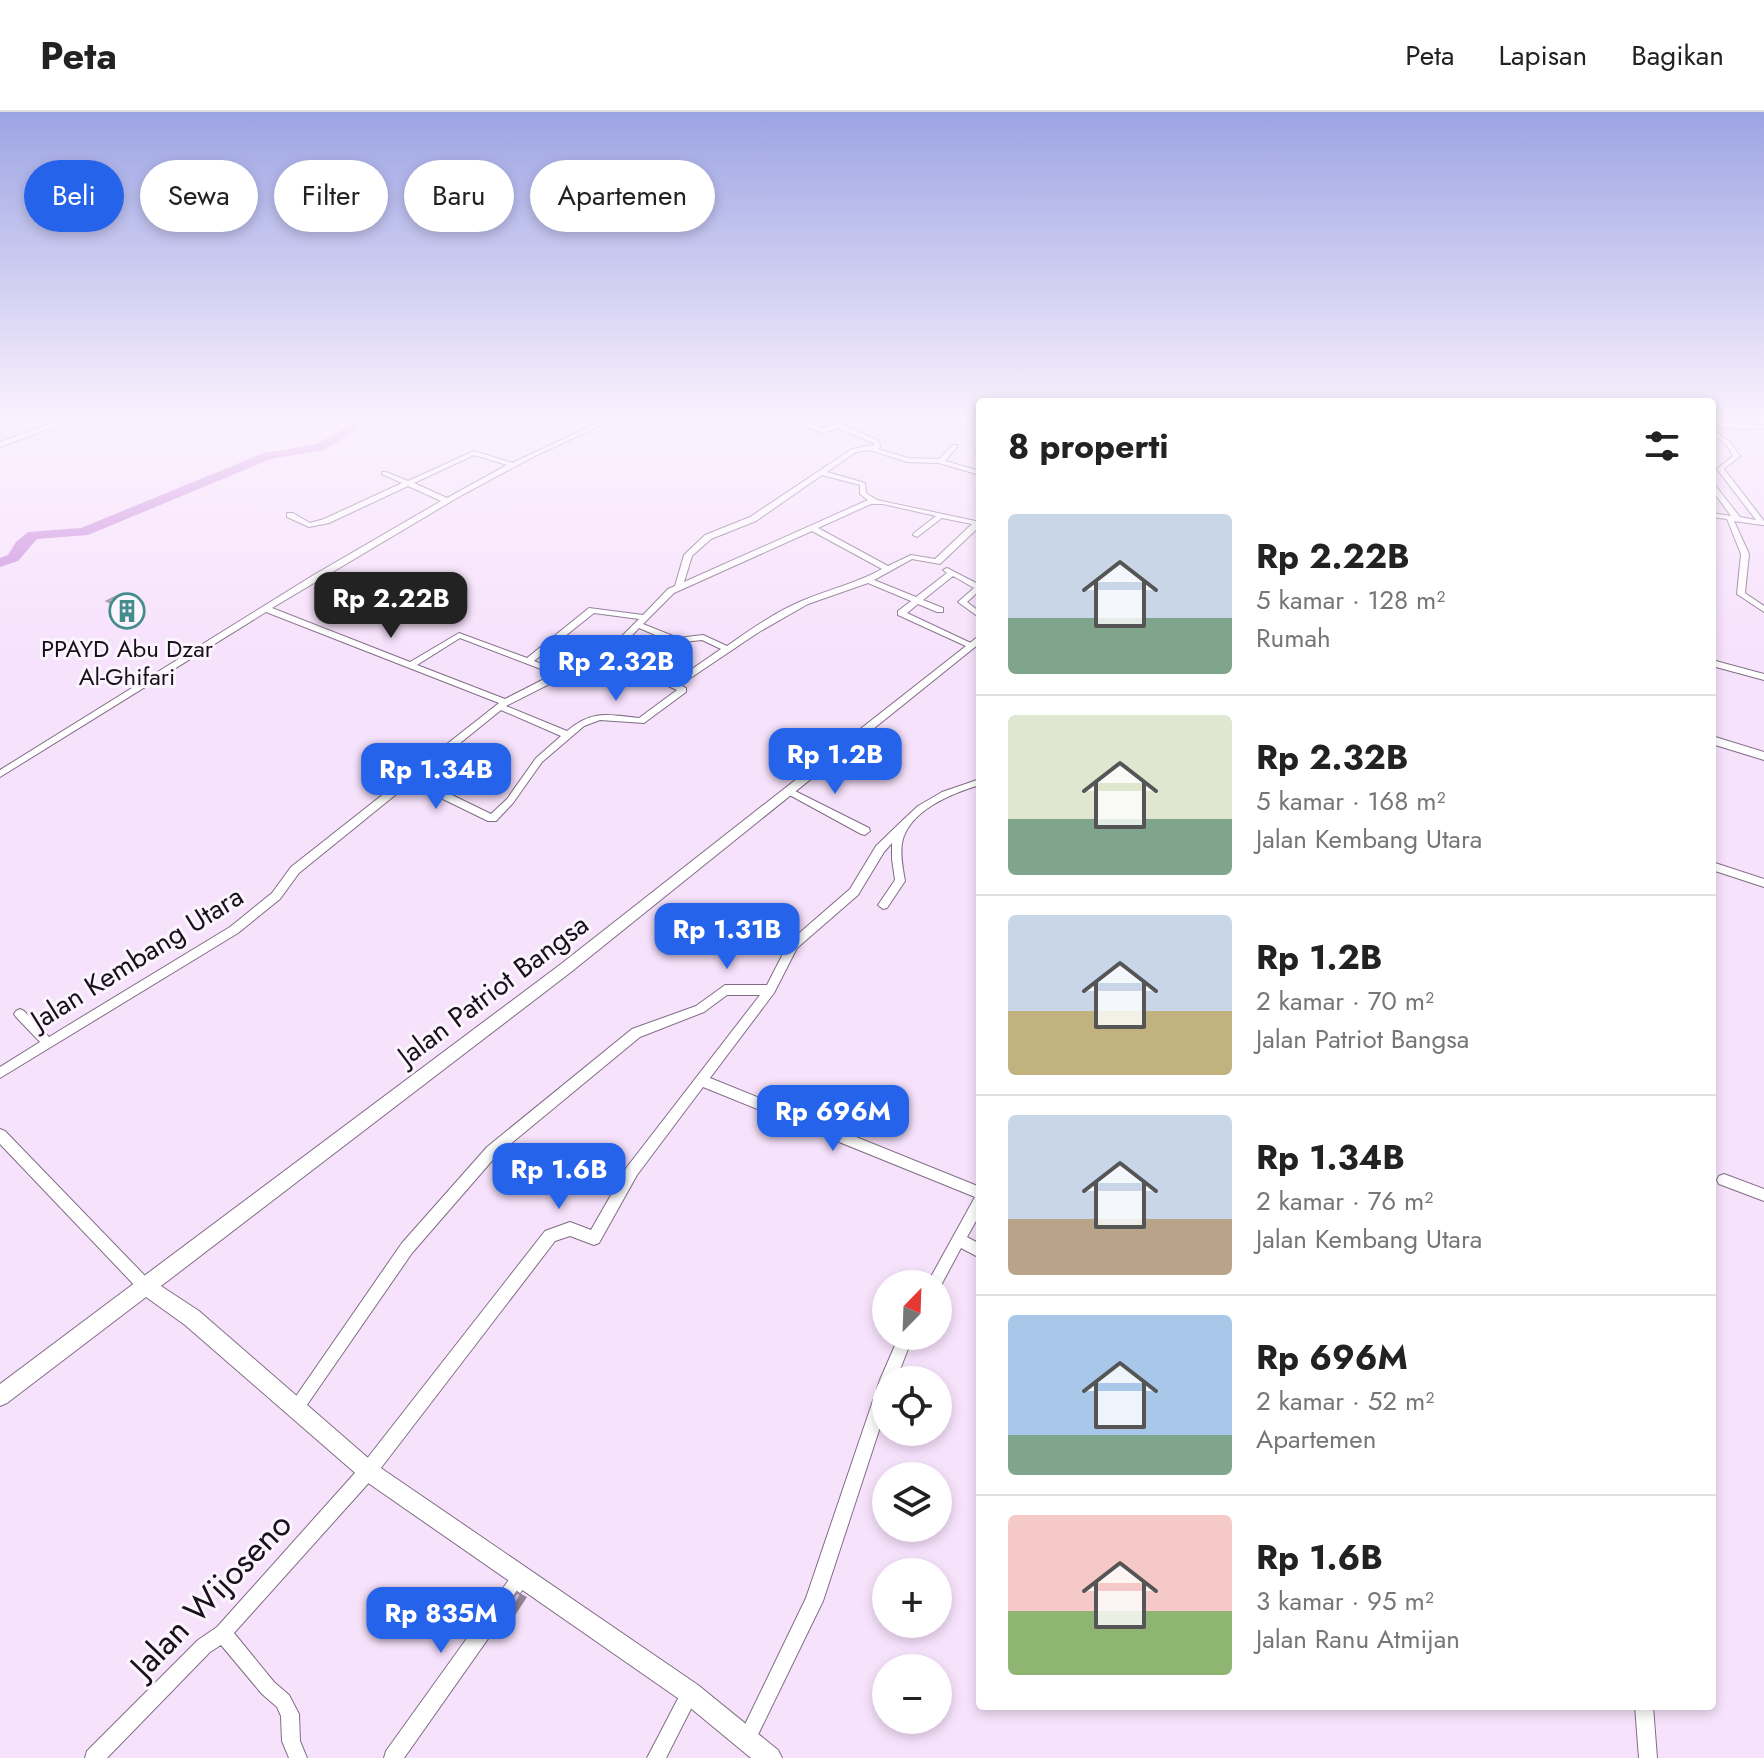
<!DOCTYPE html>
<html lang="id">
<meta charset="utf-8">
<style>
body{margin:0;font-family:Jost,sans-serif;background:#f6f6f6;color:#222;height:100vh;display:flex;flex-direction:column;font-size:30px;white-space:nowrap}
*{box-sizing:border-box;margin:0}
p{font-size:26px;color:#767676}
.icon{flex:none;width:44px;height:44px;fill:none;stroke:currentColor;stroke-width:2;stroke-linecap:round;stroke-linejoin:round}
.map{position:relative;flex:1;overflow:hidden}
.side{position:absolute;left:976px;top:286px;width:740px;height:1312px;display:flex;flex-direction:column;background:#fff;border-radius:8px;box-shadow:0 4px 12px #0003}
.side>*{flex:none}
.hud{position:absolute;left:24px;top:48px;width:760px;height:72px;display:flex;gap:16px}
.needle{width:52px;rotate:23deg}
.fabs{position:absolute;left:872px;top:1158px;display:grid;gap:16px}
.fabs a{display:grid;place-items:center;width:80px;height:80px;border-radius:50%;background:#fff;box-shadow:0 4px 12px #0003;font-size:40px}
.price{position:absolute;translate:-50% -68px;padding:0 18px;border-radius:16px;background:#2563eb;color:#fff;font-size:26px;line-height:52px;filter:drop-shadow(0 2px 4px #0008)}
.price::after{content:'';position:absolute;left:50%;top:48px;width:24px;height:18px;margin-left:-12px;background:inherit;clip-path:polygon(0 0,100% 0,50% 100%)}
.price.active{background:#222;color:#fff}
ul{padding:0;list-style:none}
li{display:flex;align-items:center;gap:24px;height:200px;padding:0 32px}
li+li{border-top:2px solid #e0e0e0}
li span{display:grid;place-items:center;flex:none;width:224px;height:160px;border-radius:8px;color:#555}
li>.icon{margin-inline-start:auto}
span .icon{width:96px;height:96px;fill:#fffc;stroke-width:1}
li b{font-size:34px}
h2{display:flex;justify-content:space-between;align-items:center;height:96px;padding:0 32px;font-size:34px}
.pill{padding:0 28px;border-radius:36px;background:#fff;box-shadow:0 4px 12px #0003;font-size:28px;line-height:72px}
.pill.active{background:#2563eb;color:#fff}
header{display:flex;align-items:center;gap:48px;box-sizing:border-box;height:112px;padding:0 40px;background:#fff;border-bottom:2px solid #e0e0e0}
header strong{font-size:38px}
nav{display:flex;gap:44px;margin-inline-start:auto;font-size:28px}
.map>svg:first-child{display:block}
</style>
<header>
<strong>Peta</strong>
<nav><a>Peta</a><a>Lapisan</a><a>Bagikan</a></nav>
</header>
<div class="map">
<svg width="1764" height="1646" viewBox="0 0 1764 1646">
<rect width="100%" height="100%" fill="#f7e2fc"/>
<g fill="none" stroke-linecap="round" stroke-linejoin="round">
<path fill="#cb8ddc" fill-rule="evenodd" d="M358,308H372L324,338L271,347L88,423L37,427L18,449L0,455V446L8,443L16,430L28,420L81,416L264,341L317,332Z"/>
<defs>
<path id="minor" d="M604,308H612L535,344L462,383L272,496L410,550L459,521L527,546L589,496L643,503L668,477L675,474L684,443L705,423L750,405L852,337L874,333V331L838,316L823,321L787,308C811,307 818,325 842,308H848L843,313L879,329L880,335L878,337L908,346L939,347L953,333H957V335L945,349L980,359V363L939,351L907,350L870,338L856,340L827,360L865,371L866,381L877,388L980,410V414L940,452L912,447L874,468L916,485L947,461L943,458L947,456L980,473V478L967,490L980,500V506L958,490L974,476L953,464L923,488L943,496V500H937L918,492L907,501L975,533L971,536L968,535L898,503V499L911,489L868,471L808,492L759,520L680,573L686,576V580L644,611L600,608L584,614L542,650L513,691L496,709H488L410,671L299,761L280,787L238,821L0,966V955L40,930L16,905L14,902L16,899L20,897L24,899L49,925L230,815L272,781L291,755L499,591L266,500L0,665V658L312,464L441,389L408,374L329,411L309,415L287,405V401H293L310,411L324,407L402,371L382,362V360H386L408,369L474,339L512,351ZM474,343L507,353L447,386L414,371ZM822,363L860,373V382L868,388L684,470L692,444L711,427L756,409ZM871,392H883L936,404L914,421L913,423L917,425L942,406L972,412L935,447L911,443L888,454L818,416ZM812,419L882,457C857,471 830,477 804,488C777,499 751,517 727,534L703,523L678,526L643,512L674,481ZM594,501L639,507L613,533L561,559L534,549ZM639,516L674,531L702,528L721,537L673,570L610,541L619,537ZM460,526L554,562L505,587L417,553ZM603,545L677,578L639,606C608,603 593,597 567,619L506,594ZM501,598L561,624L536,646L507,687L491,702L417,666Z
M947,308H956L980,314V318Z
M1712,311L1764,313V317L1712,315Z
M1712,318L1730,330L1740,344L1724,357L1764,409V413H1762L1734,409L1749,442L1745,481L1764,494V500L1737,482L1741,442L1727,407L1712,405V401L1731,404L1712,378V371L1714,372L1740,405L1756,408L1717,357L1733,344L1726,332L1712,323Z
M1712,548L1764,562V568L1712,554Z
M980,667V673C952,681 908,699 902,731C900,744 903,757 905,769L887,796L883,797L878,793L895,768L892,747V731L884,740L858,783L797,836L774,881L710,966L980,1075V1102L967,1125L980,1132V1146L961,1136L939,1177L938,1172H927L975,1085L703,975L637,1063L599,1131L594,1133L570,1124L555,1129L374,1365L234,1521L274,1570L289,1583L299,1602L300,1629L307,1646H289L282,1629L281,1604L277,1595L262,1582L221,1533L210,1540L107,1646H85L87,1639L198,1528L217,1515L362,1353L545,1119L570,1110L591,1118L627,1055L760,883H727L704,900L640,925L497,1043L412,1141L302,1300L297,1303L292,1300L289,1295L292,1290L402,1131L487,1035L632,917L696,894L725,873H767L789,830L850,777L876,734L904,707L918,694L942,680Z
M789,676L869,716L870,719L865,723L861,722L786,681L784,679L786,677Z
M1712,750L1764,767V775L1712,758Z
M0,1017L5,1019L149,1168L151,1173L149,1178L144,1180L139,1178L0,1032Z
M1724,1062L1764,1077V1089L1719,1072L1717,1068L1719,1064Z
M899,1224H913L896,1268H886V1297L823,1489L753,1633L747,1636L741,1633L738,1627L806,1486L880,1268Z
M522,1456L528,1458L530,1464L528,1470L404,1646H384L386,1639L516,1458Z
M690,1572L696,1575L699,1581L666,1646H647L684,1575Z
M1635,1594H1653L1657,1646H1639Z"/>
<path id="tertiary" d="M61,308H72L0,335V330Z
M980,523V531L571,860L161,1174L199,1199L375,1352L698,1573L778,1638L782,1646H751L682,1589L361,1366L185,1213L146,1185L7,1291L0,1294V1272L136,1170L138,1167L144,1164L561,852Z
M1712,624L1764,640V648L1712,632Z"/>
</defs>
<use href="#minor" stroke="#806d85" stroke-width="2"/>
<use href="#tertiary" stroke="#806d85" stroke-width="2"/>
<use href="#minor" fill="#fff" fill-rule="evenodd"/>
<use href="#tertiary" fill="#fff" fill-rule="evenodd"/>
</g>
<path fill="#b6a5bb" d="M107,489H134L140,499L130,504L114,498Z"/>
<path fill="#948699" d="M134,489L140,499L130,504L124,495Z
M517,1480L527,1485L508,1514L502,1512Z"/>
<path fill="#d4c0da" stroke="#948699" stroke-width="2" d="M117,484L134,489L124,495L107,489Z
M517,1480L521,1483L502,1512L497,1508Z"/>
<linearGradient id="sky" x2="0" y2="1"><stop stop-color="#9ca4e3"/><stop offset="0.57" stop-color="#fbf2fe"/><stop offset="1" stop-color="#fbf2fe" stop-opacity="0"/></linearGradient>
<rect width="1764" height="538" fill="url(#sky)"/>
<defs>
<symbol id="building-ring" viewBox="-11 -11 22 22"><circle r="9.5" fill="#fcf4ff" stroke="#458d8d" stroke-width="1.5"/><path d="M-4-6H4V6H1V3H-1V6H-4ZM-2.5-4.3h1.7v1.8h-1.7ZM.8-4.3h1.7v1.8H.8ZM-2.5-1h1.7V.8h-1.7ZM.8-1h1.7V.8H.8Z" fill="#458d8d"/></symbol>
</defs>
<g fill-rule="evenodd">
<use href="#building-ring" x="107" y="479" width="40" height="40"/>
</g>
<g text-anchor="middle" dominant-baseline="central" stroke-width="6" stroke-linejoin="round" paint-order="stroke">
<g font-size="24" fill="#18111a" stroke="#fcf4ff">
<text x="127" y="536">PPAYD Abu Dzar<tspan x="127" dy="28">Al-Ghifari</tspan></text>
</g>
<g font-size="28" fill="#18111a" stroke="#fcf4ff">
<text transform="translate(137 846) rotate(-32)">Jalan Kembang Utara</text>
<text transform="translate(493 878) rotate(-37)">Jalan Patriot Bangsa</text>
</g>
<g font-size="34" fill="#18111a" stroke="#fcf4ff">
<text transform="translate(211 1483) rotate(-46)">Jalan Wijoseno</text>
</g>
</g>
</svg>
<div class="fabs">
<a><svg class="needle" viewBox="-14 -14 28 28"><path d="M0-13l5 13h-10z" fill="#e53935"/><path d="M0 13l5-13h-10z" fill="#767676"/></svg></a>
<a><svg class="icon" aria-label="locate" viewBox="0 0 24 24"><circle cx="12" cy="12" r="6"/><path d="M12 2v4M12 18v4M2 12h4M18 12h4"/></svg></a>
<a><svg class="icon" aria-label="layers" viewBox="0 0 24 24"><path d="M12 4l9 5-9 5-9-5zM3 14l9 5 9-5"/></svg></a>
<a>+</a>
<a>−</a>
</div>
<b class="price active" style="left:391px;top:528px">Rp 2.22B</b>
<b class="price" style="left:616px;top:591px">Rp 2.32B</b>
<b class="price" style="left:835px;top:684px">Rp 1.2B</b>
<b class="price" style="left:436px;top:699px">Rp 1.34B</b>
<b class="price" style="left:727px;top:859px">Rp 1.31B</b>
<b class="price" style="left:833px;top:1041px">Rp 696M</b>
<b class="price" style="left:559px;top:1099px">Rp 1.6B</b>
<b class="price" style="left:441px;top:1543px">Rp 835M</b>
<div class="hud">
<a class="pill active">Beli</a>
<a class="pill">Sewa</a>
<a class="pill">Filter</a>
<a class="pill">Baru</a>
<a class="pill">Apartemen</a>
</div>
<section class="side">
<h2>8 properti<svg class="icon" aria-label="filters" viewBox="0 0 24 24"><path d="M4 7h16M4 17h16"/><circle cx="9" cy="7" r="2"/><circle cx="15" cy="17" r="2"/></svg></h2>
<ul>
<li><span style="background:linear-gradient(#c9d6e8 65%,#7fa58c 0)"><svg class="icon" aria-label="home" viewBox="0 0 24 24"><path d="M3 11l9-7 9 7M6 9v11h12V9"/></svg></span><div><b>Rp 2.22B</b><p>5 kamar · 128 m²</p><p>Rumah</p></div></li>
<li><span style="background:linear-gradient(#dfe7d0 65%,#7fa58c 0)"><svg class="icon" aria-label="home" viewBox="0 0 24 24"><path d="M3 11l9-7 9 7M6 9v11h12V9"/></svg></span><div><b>Rp 2.32B</b><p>5 kamar · 168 m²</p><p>Jalan Kembang Utara</p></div></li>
<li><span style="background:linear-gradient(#c9d6e8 60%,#c2b280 0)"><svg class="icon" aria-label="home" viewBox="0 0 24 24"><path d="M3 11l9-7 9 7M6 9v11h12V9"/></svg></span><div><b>Rp 1.2B</b><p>2 kamar · 70 m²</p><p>Jalan Patriot Bangsa</p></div></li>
<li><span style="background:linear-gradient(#c9d6e8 65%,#b9a48a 0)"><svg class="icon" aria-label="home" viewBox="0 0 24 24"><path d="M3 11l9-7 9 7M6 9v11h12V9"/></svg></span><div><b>Rp 1.34B</b><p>2 kamar · 76 m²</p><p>Jalan Kembang Utara</p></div></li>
<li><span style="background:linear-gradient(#a9c7e8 75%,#7fa58c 0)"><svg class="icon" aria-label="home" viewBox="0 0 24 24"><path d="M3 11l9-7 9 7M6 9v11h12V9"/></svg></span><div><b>Rp 696M</b><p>2 kamar · 52 m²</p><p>Apartemen</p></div></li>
<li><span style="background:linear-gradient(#f6c9c9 60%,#8fb573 0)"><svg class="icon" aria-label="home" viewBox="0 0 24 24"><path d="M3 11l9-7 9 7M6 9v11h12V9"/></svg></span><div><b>Rp 1.6B</b><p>3 kamar · 95 m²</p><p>Jalan Ranu Atmijan</p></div></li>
</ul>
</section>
</div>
